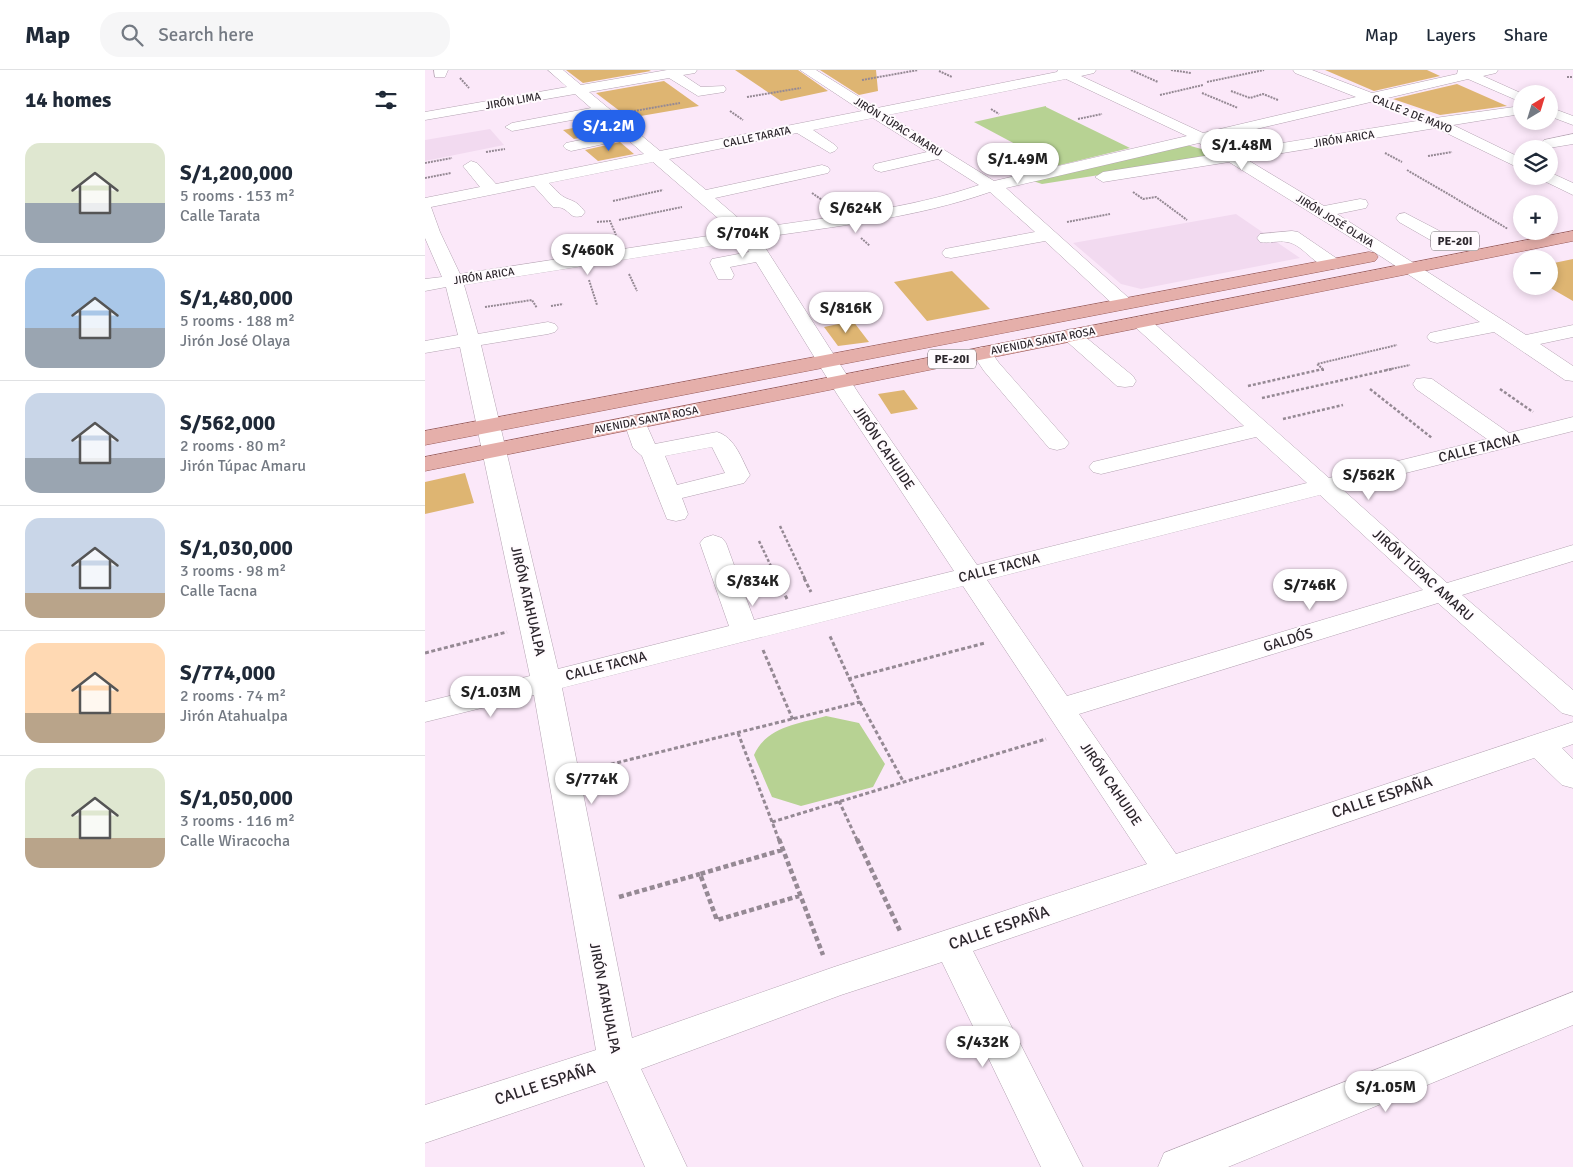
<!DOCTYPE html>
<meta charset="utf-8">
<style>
body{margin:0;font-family:Signika,sans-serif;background:#f6f6f7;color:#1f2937;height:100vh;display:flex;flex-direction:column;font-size:19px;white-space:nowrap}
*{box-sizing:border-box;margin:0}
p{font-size:16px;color:#747a83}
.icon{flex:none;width:28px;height:28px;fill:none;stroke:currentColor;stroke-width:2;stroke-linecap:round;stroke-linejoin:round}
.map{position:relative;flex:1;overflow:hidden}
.sheet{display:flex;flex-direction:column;background:#fff;width:425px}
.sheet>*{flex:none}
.needle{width:32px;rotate:38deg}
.buttons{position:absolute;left:1088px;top:15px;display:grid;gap:10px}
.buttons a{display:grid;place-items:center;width:45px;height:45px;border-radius:50%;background:#fff;box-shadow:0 2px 8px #0003;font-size:25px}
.price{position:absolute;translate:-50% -42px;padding:0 11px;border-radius:18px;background:#fff;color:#222;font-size:16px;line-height:32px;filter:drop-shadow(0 1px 2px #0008)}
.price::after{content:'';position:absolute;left:50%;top:30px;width:15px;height:11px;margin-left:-8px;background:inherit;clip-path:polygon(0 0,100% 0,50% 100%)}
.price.current{background:#2563eb;color:#fff}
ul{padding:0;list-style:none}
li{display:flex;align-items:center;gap:15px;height:125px;padding:0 25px}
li+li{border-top:1px solid #e0e1e3}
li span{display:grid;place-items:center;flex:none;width:140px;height:100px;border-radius:15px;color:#555}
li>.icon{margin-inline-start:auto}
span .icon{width:60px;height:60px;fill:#fffc;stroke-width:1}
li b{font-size:21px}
h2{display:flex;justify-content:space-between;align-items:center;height:60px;padding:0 25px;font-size:21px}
header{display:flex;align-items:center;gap:30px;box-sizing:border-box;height:70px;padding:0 25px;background:#fff;border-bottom:1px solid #e0e1e3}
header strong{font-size:24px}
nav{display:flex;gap:28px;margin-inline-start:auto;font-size:18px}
.search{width:350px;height:45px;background:#f6f6f7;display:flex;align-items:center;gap:12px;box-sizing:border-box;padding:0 18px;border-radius:20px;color:#747a83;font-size:19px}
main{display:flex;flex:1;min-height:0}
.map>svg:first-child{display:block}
</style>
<header>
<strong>Map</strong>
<div class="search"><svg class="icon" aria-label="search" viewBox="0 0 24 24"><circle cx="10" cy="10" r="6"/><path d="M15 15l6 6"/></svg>Search here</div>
<nav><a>Map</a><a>Layers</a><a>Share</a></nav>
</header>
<main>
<section class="sheet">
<h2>14 homes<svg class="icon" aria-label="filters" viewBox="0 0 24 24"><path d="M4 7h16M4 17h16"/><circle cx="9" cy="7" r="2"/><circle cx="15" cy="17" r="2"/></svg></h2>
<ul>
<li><span style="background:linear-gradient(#dfe7d0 60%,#9aa5b1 0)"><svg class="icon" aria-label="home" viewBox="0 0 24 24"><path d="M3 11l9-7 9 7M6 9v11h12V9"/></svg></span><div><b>S/1,200,000</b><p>5 rooms · 153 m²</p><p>Calle Tarata</p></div></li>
<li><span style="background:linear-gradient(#a9c7e8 60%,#9aa5b1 0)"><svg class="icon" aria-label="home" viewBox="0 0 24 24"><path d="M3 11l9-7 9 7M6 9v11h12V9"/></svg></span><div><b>S/1,480,000</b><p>5 rooms · 188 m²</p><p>Jirón José Olaya</p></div></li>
<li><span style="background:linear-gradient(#c9d6e8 65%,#9aa5b1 0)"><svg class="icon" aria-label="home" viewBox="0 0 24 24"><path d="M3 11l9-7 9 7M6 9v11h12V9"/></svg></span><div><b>S/562,000</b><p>2 rooms · 80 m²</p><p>Jirón Túpac Amaru</p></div></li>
<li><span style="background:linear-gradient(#c9d6e8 75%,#b9a48a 0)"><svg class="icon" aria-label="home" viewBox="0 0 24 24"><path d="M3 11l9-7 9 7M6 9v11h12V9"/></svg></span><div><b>S/1,030,000</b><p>3 rooms · 98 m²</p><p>Calle Tacna</p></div></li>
<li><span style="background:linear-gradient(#ffd9b3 70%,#b9a48a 0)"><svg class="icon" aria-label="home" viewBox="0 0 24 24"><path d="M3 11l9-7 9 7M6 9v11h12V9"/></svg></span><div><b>S/774,000</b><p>2 rooms · 74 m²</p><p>Jirón Atahualpa</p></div></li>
<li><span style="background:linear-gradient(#dfe7d0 70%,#b9a48a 0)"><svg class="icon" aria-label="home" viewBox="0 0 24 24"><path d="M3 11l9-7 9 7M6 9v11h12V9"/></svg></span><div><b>S/1,050,000</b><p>3 rooms · 116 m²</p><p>Calle Wiracocha</p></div></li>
</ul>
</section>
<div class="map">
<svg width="1148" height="1097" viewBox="0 0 1148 1097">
<rect width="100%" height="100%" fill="#fbe8f9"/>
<path fill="#f2daf0" d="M65,59L79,75L0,91V70Z
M811,144L875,188L716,219L696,214L648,173Z"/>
<path fill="#b7d293" d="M621,36V37L705,78L631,96L549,52Z
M762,75L780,80L783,85L776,89L617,114L608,111Z
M401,646L434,653L460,694L448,717L376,736L347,727L329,685C342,656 374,654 401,646Z"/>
<path fill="#deb572" d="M141,0H224L226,1L158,13Z
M310,0H373L403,21L356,31Z
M395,0H451L453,21L434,25Z
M900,0H1002L1015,6L949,21Z
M239,11L274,36L204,48L171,23Z
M1032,14L1082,36L1015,45L968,29Z
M173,53L183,62L149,69L138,60Z
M195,72L209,84L173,91L160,80Z
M1148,189V231L1122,216H1124V194Z
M527,201L565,239L502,251L469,212Z
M428,251L444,272L413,276L399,257Z
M479,320L493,339L466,344L453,324Z
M40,403L49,433L0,444V412Z"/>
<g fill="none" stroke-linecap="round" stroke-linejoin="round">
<defs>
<path id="minor" d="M9,0H23L20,7H10Z
M123,0H138L156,15L242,0H272L270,3L258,5L276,17L299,16L301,19L299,22L273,26L244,8L164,22L235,81L437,41L375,0H391L452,38L632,2L633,0H671L669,3L656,6L778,63L931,27L870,3L868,0H887L947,23L1032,4L1033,0H1073L1071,3L1058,6L1098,24H1096V32L1043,9L789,69L809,81L1010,48L1096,36V44L1028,55L1096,88V99L1011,58L821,89L899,136L935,129L941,130L943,134L941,138L912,144L1101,265L1148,255V267L1115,274L1148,296V311L1140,310L1069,262L1012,273L1005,271L1002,267L1005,263L1055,252L957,187L804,92L678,112L670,107L678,102L792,84L774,73L581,118L706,230L709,234L706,238H692L620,171L526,188L520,187L517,183L520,179L610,162L565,122C491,148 411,156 334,168L434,324L552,495L882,413L831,367L676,404L668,402L664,397L668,392L819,356L709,256L706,252L709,248L716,246L723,248L904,408L1062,369L991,319L988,314L991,309L999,308L1007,309L1084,363L1148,347V361L917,419L1022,513L1148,475V491L1037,525L1148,620V646L1137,643L1013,533L654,644L751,784L1148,652V674L1137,678L1148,689V718L1137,715L1109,688L548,881L658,1097H616L517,892L416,925L216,999L262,1097H220L182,1011L0,1073V1035L171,980L109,625L0,652V632L105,606L35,277L0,283V271L33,265L21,217L0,221V209L17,207L0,168V128L55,117L38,96L46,91L52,93L71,114L219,84L202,69L146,81L141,79L138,76L141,73L194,62L174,45L87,61L80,57L87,53L166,38L150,24L0,50V42L142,17ZM641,9L762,66L569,111L463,45ZM448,48L502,82L450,94L448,97L450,100L456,102L513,89L554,115C481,140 402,147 326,159L290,128L403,103L405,100L403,97L397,95L281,120L244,89L372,63L405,83L410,81L413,78L410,75L388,60ZM228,92L309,162L35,204L15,162L6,137L109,116L128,137C131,137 134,137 137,138C146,142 145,149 157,146L160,142C150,128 145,132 136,125C132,122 128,117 124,113ZM317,171L324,182L287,189L285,193L293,209H307L309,205L305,197L331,192L412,324L529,501L329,550L301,473L297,468L288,465L279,468L275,473L304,556L133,599L56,275L123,264L130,262L133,258L130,254L123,252L53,264L39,215ZM895,425L998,520L642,626L562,510ZM538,516L722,794L409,897L207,968L137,618Z
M1124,37L1148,46V55L1124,46Z
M1148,64V74L1124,78L1116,73L1119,70Z
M1124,102L1148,113V125L1115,109L1113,106H1124Z
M980,143L1028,168L1031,172L1028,176H1016L974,152L971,148L974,144Z
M867,161L873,162L914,190L916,194L914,198C892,203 881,175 862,172C853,170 844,174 835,172L832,168L835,164Z
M646,259L653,261L708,306L711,311L708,316L700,317L692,316L639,269L636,265L639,261Z
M557,277L564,279L574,293L640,368L644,373L640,378L632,380L624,378L559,301L547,283L550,279Z
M210,345L218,347L230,374L292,362C310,367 317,390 325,405L319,413L257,428L263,444L260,449L251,451L242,449L217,386L208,378L199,352L202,347ZM287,377L300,403L252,415L240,386Z
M1148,922V955L803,1097H733L739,1083Z"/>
<path id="major" d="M1148,161V171L0,401V387Z
M944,182L950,183L953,187L950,191L0,375V361Z"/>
</defs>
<use href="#minor" stroke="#b4a3b2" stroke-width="1"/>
<use href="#major" stroke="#995c5a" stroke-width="1"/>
<path stroke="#958994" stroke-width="2" stroke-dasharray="2 1" stroke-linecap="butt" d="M706,0L733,12
M746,0L766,3
M514,1L527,7
M1142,7H1148
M35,8L44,18
M437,10L493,0
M782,12L839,0
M806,21L825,28L838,24L853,30
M777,23L813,38
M735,25L778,15
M322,27L376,18
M566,39L574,44
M209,41L255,33
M305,41L318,50
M653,49L677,44
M61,82L80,79
M960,83L977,92
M1003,86L1027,82
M0,93L27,88
M982,100L1083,159
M0,108L26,103
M708,122L718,129L731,127L762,150
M387,123L400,132
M188,131L238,120
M194,150L257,137
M172,152L185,151L191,165
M642,152L685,144
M436,168L445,176
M204,204L212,221
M164,210L172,235
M126,236L138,234
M60,237L107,230L112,238
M897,300H899L892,294L972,275
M961,300L985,295"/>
<path stroke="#958994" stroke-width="2.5" stroke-dasharray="3 2" stroke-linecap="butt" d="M823,316L898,299
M945,319L1007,368
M1075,319L1108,342
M837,328L967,299
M858,349L918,335
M355,456L380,509
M334,471L352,509"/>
<path stroke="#958994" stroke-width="3" stroke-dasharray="4 2.5" stroke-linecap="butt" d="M352,508L362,529
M379,508L386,522
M338,580L368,650
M0,583L82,562
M423,609L560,573
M435,632L478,711
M313,663L354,770
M167,699L435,632L404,564
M414,731L432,770
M347,752L621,669"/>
<path stroke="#958994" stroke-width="4.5" stroke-dasharray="5 3" stroke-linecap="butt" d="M354,769L398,885
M432,769L475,861
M357,780L275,804L292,850L374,826
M194,827L275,804"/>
<use href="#minor" fill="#fff" fill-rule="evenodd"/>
<use href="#major" fill="#e5afaa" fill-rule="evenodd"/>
</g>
<g text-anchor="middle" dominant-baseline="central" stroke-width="4" stroke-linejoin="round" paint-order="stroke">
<g font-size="11" fill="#2c262c" stroke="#fffbfe">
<text transform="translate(88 31) rotate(-10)">JIRÓN LIMA</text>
<text transform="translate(987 44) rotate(22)">CALLE 2 DE MAYO</text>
<text transform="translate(473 57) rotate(32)">JIRÓN TÚPAC AMARU</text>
<text transform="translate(332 67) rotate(-12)">CALLE TARATA</text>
<text transform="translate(919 69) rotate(-9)">JIRÓN ARICA</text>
<text transform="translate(910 151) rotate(32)">JIRÓN JOSÉ OLAYA</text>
<text transform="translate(59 206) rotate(-9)">JIRÓN ARICA</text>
<text transform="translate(618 271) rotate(-11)">AVENIDA SANTA ROSA</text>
<text transform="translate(221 350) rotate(-11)">AVENIDA SANTA ROSA</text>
</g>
<g fill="#fffbfe" stroke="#6b666b" stroke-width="1">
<rect x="1006" y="161.5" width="48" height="19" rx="4"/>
<rect x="503" y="279.5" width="48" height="19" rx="4"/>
</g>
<g font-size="12" font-weight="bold" fill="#2c262c">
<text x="1030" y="171">PE-20I</text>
<text x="527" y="289">PE-20I</text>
</g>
<g font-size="14" fill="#2c262c" stroke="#fffbfe">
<text transform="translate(459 378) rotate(56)">JIRÓN CAHUIDE</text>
<text transform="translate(1054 378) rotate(-14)">CALLE TACNA</text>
<text transform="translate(574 498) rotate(-14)">CALLE TACNA</text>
<text transform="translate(998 505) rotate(42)">JIRÓN TÚPAC AMARU</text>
<text transform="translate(103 531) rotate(77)">JIRÓN ATAHUALPA</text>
<text transform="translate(863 570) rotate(-17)">GALDÓS</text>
<text transform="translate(181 596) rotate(-14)">CALLE TACNA</text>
<text transform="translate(686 714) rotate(56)">JIRÓN CAHUIDE</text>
<text transform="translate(180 928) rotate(79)">JIRÓN ATAHUALPA</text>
</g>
<g font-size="16" fill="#2c262c" stroke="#fffbfe">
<text transform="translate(957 727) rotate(-18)">CALLE ESPAÑA</text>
<text transform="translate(574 858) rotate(-19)">CALLE ESPAÑA</text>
<text transform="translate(120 1014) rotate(-18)">CALLE ESPAÑA</text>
</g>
</g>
</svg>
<div class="buttons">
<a><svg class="needle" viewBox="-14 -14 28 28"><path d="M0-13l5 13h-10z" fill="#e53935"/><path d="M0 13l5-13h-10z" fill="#747a83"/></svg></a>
<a><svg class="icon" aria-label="layers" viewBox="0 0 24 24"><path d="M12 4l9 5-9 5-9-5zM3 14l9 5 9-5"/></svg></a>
<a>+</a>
<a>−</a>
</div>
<b class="price current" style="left:184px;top:82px">S/1.2M</b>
<b class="price" style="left:817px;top:101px">S/1.48M</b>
<b class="price" style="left:593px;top:115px">S/1.49M</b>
<b class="price" style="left:431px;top:164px">S/624K</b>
<b class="price" style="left:318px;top:189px">S/704K</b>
<b class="price" style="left:163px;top:206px">S/460K</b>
<b class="price" style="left:421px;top:264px">S/816K</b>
<b class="price" style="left:944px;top:431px">S/562K</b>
<b class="price" style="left:328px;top:537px">S/834K</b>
<b class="price" style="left:885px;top:541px">S/746K</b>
<b class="price" style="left:66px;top:648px">S/1.03M</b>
<b class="price" style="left:167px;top:735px">S/774K</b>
<b class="price" style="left:558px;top:998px">S/432K</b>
<b class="price" style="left:961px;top:1043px">S/1.05M</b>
</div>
</main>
